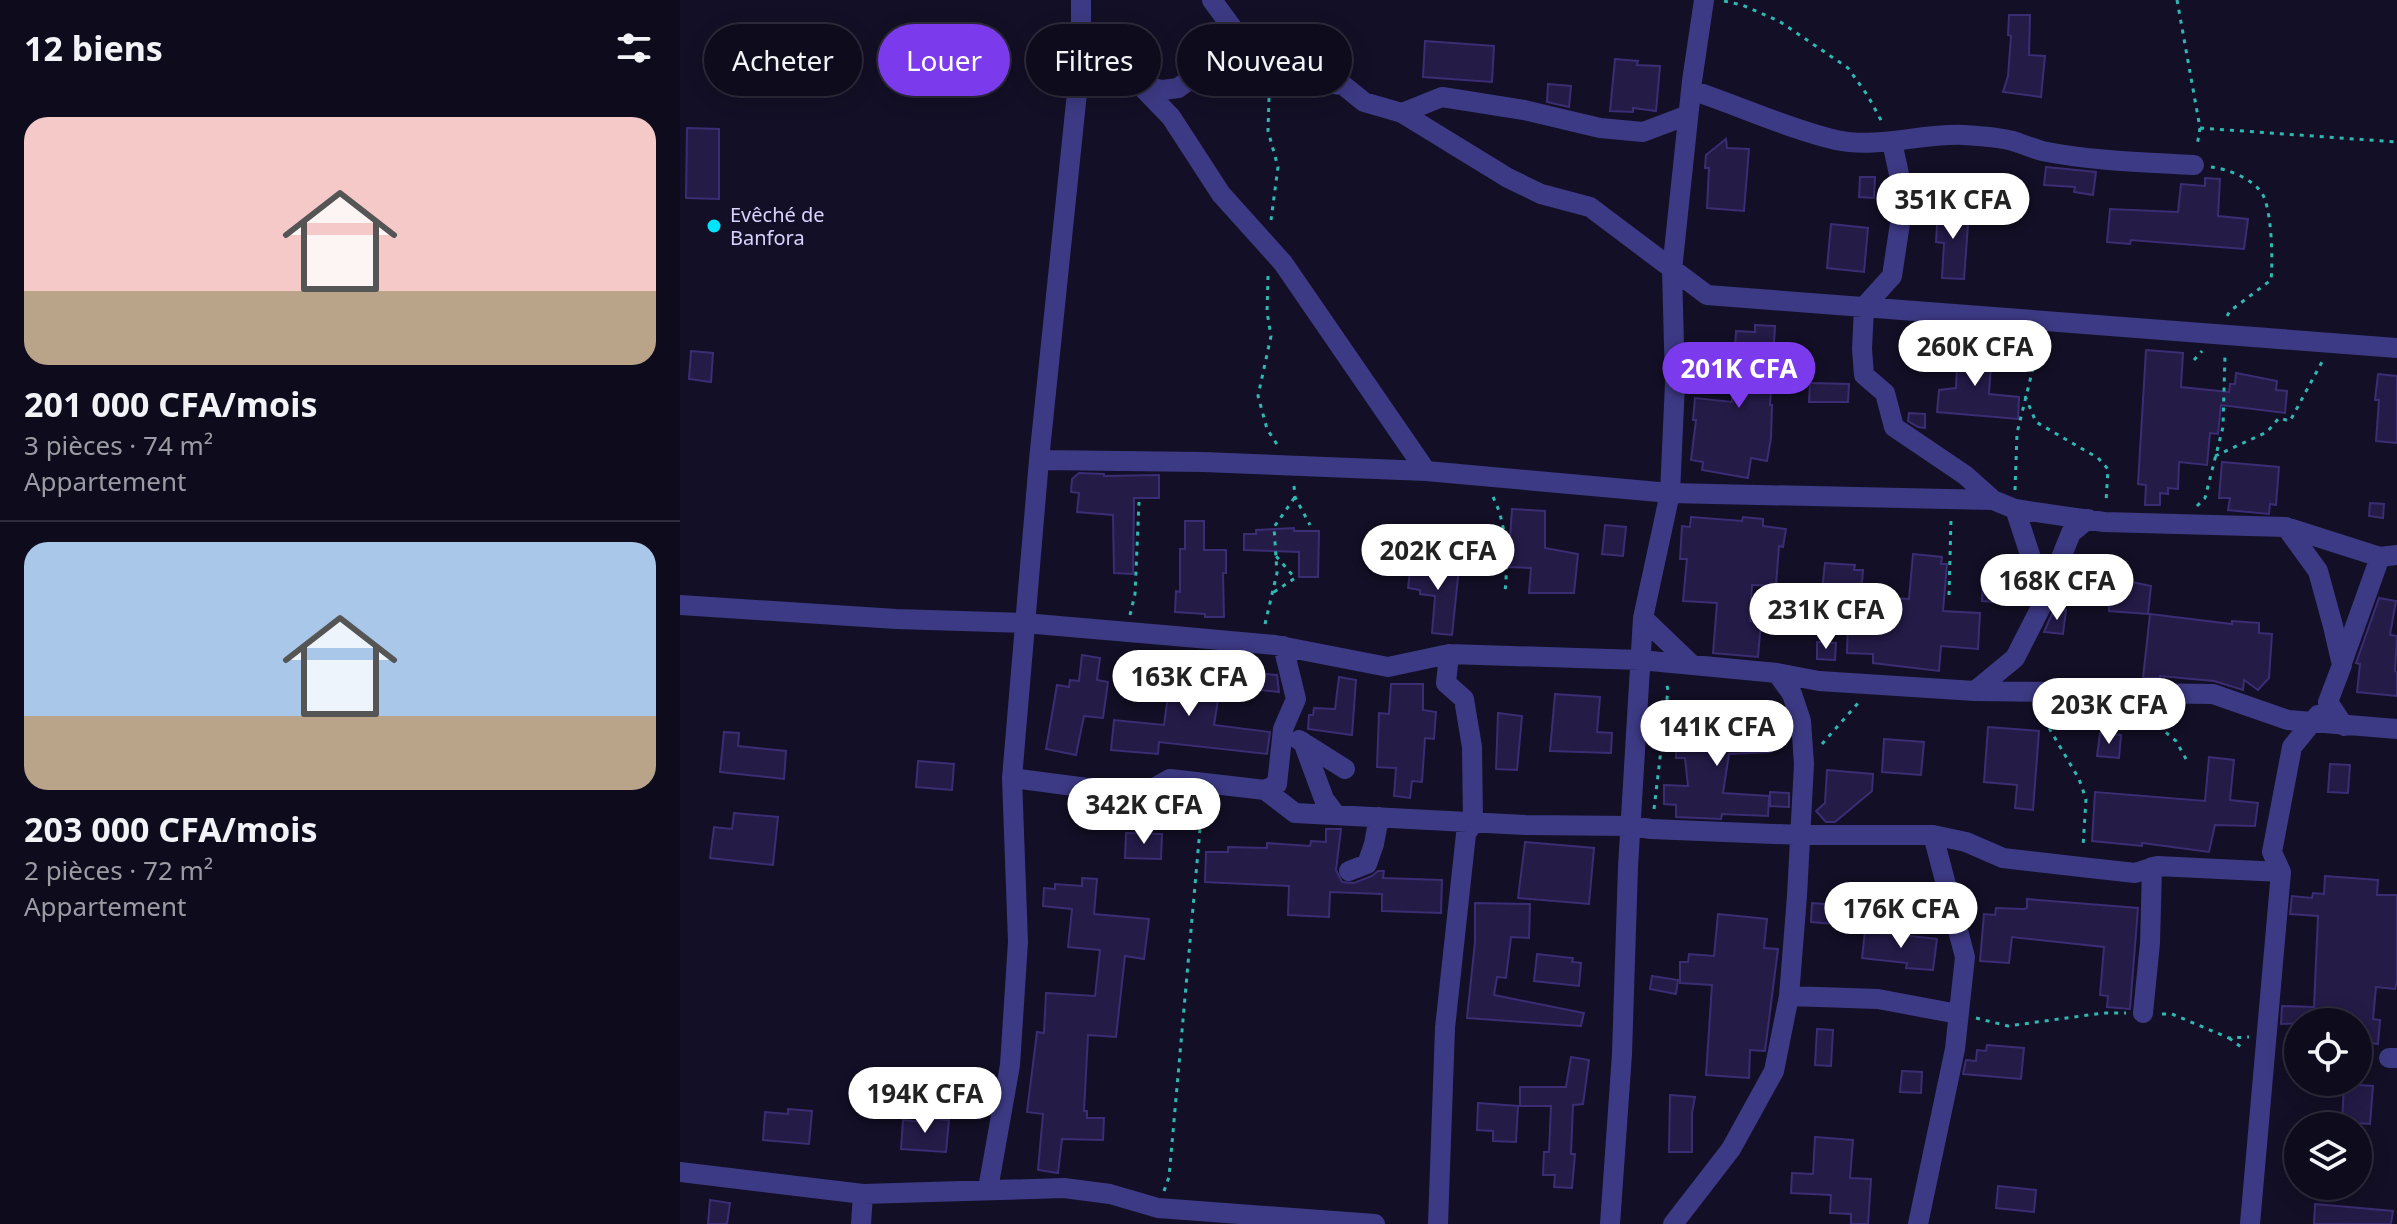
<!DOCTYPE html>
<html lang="fr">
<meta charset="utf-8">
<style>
body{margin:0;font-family:"Noto Sans",sans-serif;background:#1c1929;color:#f1f3f6;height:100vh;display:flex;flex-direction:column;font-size:30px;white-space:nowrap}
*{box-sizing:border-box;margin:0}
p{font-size:26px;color:#9b9ba3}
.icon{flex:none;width:44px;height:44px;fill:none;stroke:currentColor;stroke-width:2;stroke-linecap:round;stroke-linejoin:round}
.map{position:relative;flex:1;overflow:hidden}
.details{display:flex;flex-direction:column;background:#0e0b1c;width:680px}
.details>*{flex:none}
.hud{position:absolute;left:24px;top:24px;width:760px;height:72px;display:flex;gap:16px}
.fabs{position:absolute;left:1604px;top:1008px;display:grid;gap:16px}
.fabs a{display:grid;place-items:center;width:88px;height:88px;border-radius:50%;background:#0e0b1c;box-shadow:0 4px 20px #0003,0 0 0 2px #2e2b3b;font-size:40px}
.price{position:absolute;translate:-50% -68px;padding:0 18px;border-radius:28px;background:#fff;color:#222;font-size:26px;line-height:52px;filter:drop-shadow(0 2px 4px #0008)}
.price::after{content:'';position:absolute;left:50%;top:48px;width:24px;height:18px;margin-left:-12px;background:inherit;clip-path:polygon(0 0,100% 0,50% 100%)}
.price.selected{background:#7c3aed;color:#fff}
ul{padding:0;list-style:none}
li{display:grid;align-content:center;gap:16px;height:424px;padding:0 24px}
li+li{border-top:2px solid #2e2b3b}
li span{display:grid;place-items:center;height:248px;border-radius:24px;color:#555}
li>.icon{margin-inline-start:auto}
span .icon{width:144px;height:144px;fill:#fffc;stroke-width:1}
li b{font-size:34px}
h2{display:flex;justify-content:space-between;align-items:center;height:96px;padding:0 24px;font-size:34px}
.pill{padding:0 28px;border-radius:36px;background:#0e0b1c;box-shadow:0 4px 20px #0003,0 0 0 2px #2e2b3b;font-size:28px;line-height:72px}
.pill.selected{background:#7c3aed;color:#fff}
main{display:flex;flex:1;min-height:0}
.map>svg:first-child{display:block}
</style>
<main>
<section class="details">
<h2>12 biens<svg class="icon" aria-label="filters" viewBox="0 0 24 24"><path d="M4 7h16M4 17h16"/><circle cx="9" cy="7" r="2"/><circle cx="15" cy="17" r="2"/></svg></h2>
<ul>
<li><span style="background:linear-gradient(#f6c9c9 70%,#b9a48a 0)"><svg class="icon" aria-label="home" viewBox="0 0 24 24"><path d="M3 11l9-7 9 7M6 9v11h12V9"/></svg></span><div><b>201 000 CFA/mois</b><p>3 pièces · 74 m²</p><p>Appartement</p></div></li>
<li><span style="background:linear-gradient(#a9c7e8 70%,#b9a48a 0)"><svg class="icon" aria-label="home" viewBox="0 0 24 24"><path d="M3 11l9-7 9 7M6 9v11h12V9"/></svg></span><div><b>203 000 CFA/mois</b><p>2 pièces · 72 m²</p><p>Appartement</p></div></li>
</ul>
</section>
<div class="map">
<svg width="1717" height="1224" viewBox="0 0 1717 1224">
<rect width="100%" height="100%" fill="#130f26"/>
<path fill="#241b47" stroke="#3b2d73" stroke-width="2" d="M1329,15H1350L1349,55L1365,56L1361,97L1323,92L1328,76L1331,36L1328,35Z
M745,41L814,46L812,82L743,77Z
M935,59L958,61L957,65L980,66L976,111L953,108V112L930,111Z
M868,84L891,86L889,107L867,102Z
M7,128L39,129V199L6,198Z
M1046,139L1047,148L1069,149L1064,211L1027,208L1029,168H1025L1026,155Z
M1366,167L1416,172L1413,195L1394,192L1395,187L1364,185Z
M1180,177H1195L1194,198L1179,197Z
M1525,178L1540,179L1538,216L1568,219L1564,249L1451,240L1450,244L1427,242L1430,209L1498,212L1501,184L1525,186Z
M1258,209L1289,211L1284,279L1262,278L1264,243L1256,242Z
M1151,224L1188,228L1184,272L1147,268Z
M1075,325L1095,326L1090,405H1092L1091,438L1087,461L1071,458L1068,478L1022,470L1023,462L1011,460L1016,420H1013L1015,398L1052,402L1056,331L1075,332Z
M1278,338L1299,339L1298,363L1311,364L1309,394L1339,397L1338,419L1257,412L1259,390L1276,388Z
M1466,350L1503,353L1501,387L1549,392L1550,384H1555L1556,373L1597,381L1596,390L1607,391L1605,413L1541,405L1538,434L1530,433L1527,465L1499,462L1498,489L1488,488V494L1480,493V505H1465L1466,485L1458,484Z
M11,351L33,353L31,382L9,379Z
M1698,374L1717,376V443L1696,441L1699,400H1695Z
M1130,383L1169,384L1168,402H1129Z
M1229,413L1245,414V428L1238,427L1228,421Z
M1542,462L1599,467L1596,505L1590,504L1589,514L1548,510L1550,498H1539Z
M399,473L424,474V476L479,475V498H454L453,574L434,573L433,515L397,512L399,493L391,492L392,479Z
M1690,503L1704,504L1703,518L1689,516Z
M832,509L865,511V548L898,554L894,593H849L851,568L828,567Z
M1011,517L1062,521L1063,517L1083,519V526L1106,529L1103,547L1099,546L1096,586L1072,585L1070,621L1081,622L1078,657L1033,653L1037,603L1003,601L1007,559H1000L1002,526L1010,527Z
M505,521H524V550H546V573H543L544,617H525V614L495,612L496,591L500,592V549H505Z
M925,525L946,527L943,556L922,554Z
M614,528V531H639L638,577H619V552L564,550V534H576V530Z
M707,536H727V559H708Z
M1233,554L1262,557L1261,564H1267L1263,611L1300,613L1298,649L1261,646L1259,671L1193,663V654L1167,653L1168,623L1182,624L1184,596L1229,599Z
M1399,559L1429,561L1428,577L1471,586L1468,614L1429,611L1430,590L1397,588Z
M731,563L779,568L772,635L752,633L755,596L740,594V590L728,588Z
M1145,563L1175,565L1174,570H1183L1181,594L1142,591Z
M1316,578H1331L1329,603L1302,601L1303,581L1316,582Z
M1699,598L1716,601L1710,635L1717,636L1715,671L1717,672V696L1677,692L1680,664L1676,663Z
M1374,609L1386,610L1383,634L1364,632Z
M1470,614L1552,624V621L1579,623V633L1592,634L1589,678L1578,690L1564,680L1563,690L1534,681L1480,676V678H1463Z
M1137,642L1156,643L1155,660L1137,659Z
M402,655L420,658L417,680L428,682L423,718L404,716L396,755L366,749L377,685L389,687L390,680L399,681Z
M493,659L543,668L534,725L590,732L587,754L479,742L478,754L431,750L434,720L484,725Z
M573,673L597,675L599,692L571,689Z
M659,677L676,680L672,735L628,729L629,715H633L634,708L655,709Z
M711,684H743V710L756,712L754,739L745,738L742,782L732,781L730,798L714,796L716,768L697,767L699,713L709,714Z
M875,694L920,697L917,732L932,733L931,753L870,751Z
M818,713L842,716L837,770L816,769Z
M1015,714L1040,715V722L1088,720L1090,752L1049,754L1043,793L1089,796L1088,816L1042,814L1041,819L996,817V805L984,804V785L1008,786L1005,758H996L997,735L1014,736Z
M1308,727L1359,731L1353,810L1335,808L1337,785L1304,782Z
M44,732L59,733L58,746L106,751L104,779L40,772Z
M1420,733L1441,735L1439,758L1417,756Z
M1204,739L1244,742L1241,775L1202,772Z
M1529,757L1554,760L1550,800L1578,803L1575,826L1535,825L1529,852L1462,843V846L1412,841L1415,792L1525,801Z
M238,761L274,764L272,790L236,787Z
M1650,764L1670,765L1668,793L1648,792Z
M1147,770L1193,774L1192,791L1155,822H1146L1136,811L1145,803Z
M1090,792L1109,793V807L1090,806Z
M54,813L98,817L93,865L30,858L34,827L52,829Z
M646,829H661L656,870L662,882L674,883L692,876L698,871H704L703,878L762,880L761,913L702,911V894L650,892L649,917L608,915L609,886L525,882L526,852H548V847L587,848V843L630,846L631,841L646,842Z
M446,833L482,834L481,859L445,858Z
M845,842L914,848L909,904L838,898Z
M1645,876L1698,880L1697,895H1717V981L1715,989L1696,987L1693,1019L1700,1020L1698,1044L1678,1042V1022L1601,1024L1602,1006L1634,1007L1638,916L1610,914L1612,896L1632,898L1633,893L1644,894Z
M402,878L417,879L414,914L469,919L464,959L445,956L436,1037L408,1035L404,1111H407V1118H424L423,1140L382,1139L378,1173L358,1170L363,1114L347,1112L357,1032L364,1033L366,993L415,996L420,950L388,947L392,909L363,906L364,888L375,889V884L402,886Z
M1347,899L1458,908L1450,1009L1427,1007L1428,996L1420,995L1424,947L1332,937L1329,963L1300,961L1304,914L1315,915L1316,908L1344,909L1347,908Z
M795,903L850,904L849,938L831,937L826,978L817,977L814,995L904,1013L901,1026L787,1018L795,942Z
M1132,903L1180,907L1178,926L1131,922Z
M1038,914L1087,919L1084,948L1098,949L1085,1051L1070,1050L1069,1078L1026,1075L1032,985L1000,983V962H1008L1009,954L1034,956Z
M1185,931L1257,939L1253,970L1226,968L1227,963L1182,958Z
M857,954L893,958L892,962L901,963L899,986L854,981Z
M972,976L998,980L996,994L970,989Z
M1137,1029L1153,1030L1151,1066L1135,1065Z
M1307,1045L1344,1048L1341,1079L1283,1074L1286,1060L1296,1061L1297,1050L1306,1051Z
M891,1057L909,1060L903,1104L893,1105L891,1154H895L892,1188L874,1187L875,1175H863L864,1152H869L871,1106H840V1087H886Z
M1222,1071L1242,1072L1241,1093L1220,1092Z
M1664,1084L1693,1086L1690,1124L1662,1122Z
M990,1095L1015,1097L1012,1113V1152H989Z
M798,1103L838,1106L836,1142L813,1141V1131L797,1130Z
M108,1109L132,1111L129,1144L83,1140L85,1112L108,1114Z
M243,1118L269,1120L266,1152L221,1149L223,1120L243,1122Z
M1135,1137L1173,1140L1170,1178L1191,1179L1188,1224H1171V1214L1150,1213L1151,1195L1111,1193L1112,1173L1133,1174Z
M1318,1186L1356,1190L1354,1212L1316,1208Z
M30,1200L50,1203L47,1224H28Z
M1635,1204L1713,1211L1711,1224H1634Z"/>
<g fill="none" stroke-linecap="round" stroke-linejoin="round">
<path stroke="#2fb8b0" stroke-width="3" stroke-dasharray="4 6" stroke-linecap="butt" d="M1497,0L1520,128L1517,146
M1044,1L1062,5L1099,21L1168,68L1188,96L1203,124
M589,98L588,131L598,167L591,220
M1520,128L1717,142
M1531,167C1548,169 1571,178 1581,192C1592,206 1593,261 1591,280L1550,311L1547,316
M588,276L587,312L591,336L578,396L587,429L598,446
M1514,360L1522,351
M1345,396L1356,422L1418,458L1428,469L1426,502
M1535,456L1587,432L1599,418L1610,421L1643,360
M614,486L615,497L630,525
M1335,490L1337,433L1360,340
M813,497C827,524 828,562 825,592
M1517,506L1525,498L1543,427L1545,355
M594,592L615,578L595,555
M1269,595L1271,520
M450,615L455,594L459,502
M585,624L597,573L594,527L615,497
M1359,711L1399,779L1406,799L1403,847
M1463,713L1496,741L1506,759
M1142,744L1179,702
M478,805L520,829
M974,809L988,690L986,682
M1482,1014H1492L1549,1038L1569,1037
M1296,1018L1328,1026L1423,1013H1446
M1549,1038L1565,1050
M484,1191L489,1177L520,829L532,803"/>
<path stroke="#3d3a85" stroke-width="20" d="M532,0L589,78
M401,54L426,79L461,86L491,117L541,194L603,263L746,471
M461,86L483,90L498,88L519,73L538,65L589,78L663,85L684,102L722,113L828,178L861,194L910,207L1027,295L1717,348
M1011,90C1060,106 1106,128 1156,140C1198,149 1241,133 1284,135C1299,136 1318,137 1333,141C1342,144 1352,148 1362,151C1411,161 1464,162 1514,165
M722,113L762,97L844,110L920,128L963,132L1008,115
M1212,142L1224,197L1212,276L1184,307L1182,349L1184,375L1205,393L1214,427L1285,475L1313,500
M359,460L523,462L746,471L990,493L1313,500L1335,509L1424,522L1606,527L1638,571L1653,626L1662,665L1648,702L1664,726
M1335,509L1359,582L1362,605L1391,533L1408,519
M1606,527L1700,557L1717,555
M0,605L216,619L344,623L495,636L595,645L708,667L769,654L960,660L1097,673L1139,681L1295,691L1533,694L1608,720L1717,729
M963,618L1012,665
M1662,663L1700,557
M1295,691L1335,658L1362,605
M619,740L665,769
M623,742L644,799L656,815
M332,778L461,795L490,779L585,790L615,813L845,825L951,826L971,829L1121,835H1253L1286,842L1323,858L1401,867L1455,873L1477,866L1601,872
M585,790L597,784L603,729L616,699L603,646
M669,871L687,864L694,844L699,817
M1109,996L1198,999L1278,1014
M1463,1013L1470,943L1472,867
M1709,1058H1717
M0,1172L183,1194L384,1188L430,1194L478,1208L695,1224
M308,1189L330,1065L338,942L332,778L359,460L401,54V0
M181,1224L183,1194
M758,1224L765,1028L786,834L793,823L792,747L784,699L766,683L769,654
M930,1224L942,1054L948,867L963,618L990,493L995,383L992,270L1012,81L1024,0
M993,1224L1051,1149L1094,1071L1109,996L1117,896L1124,764L1121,721L1112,694L1097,673
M1238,1224L1275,1049L1285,957L1253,835
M1570,1224L1601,872L1592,852L1612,747L1638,715"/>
</g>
<circle fill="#00e5ff" stroke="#130f26" stroke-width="3" cx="34" cy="226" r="8"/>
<g text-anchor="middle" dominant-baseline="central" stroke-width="6" stroke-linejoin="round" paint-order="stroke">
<g font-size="20" fill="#d9d4ff" stroke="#130f26" text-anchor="start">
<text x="50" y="214">Evêché de<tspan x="50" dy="23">Banfora</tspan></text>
</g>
</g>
</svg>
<div class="fabs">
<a><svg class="icon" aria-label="locate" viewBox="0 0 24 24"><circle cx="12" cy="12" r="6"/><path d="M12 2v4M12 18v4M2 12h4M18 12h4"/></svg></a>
<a><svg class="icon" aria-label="layers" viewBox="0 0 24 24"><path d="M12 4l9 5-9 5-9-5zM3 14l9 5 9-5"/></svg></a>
</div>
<b class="price" style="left:1273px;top:241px">351K CFA</b>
<b class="price" style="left:1295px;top:388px">260K CFA</b>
<b class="price selected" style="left:1059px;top:410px">201K CFA</b>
<b class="price" style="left:758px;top:592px">202K CFA</b>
<b class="price" style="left:1377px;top:622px">168K CFA</b>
<b class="price" style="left:1146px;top:651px">231K CFA</b>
<b class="price" style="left:509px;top:718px">163K CFA</b>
<b class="price" style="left:1429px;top:746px">203K CFA</b>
<b class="price" style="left:1037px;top:768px">141K CFA</b>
<b class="price" style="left:464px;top:846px">342K CFA</b>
<b class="price" style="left:1221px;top:950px">176K CFA</b>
<b class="price" style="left:245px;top:1135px">194K CFA</b>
<div class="hud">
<a class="pill">Acheter</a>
<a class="pill selected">Louer</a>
<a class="pill">Filtres</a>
<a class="pill">Nouveau</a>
</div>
</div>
</main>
